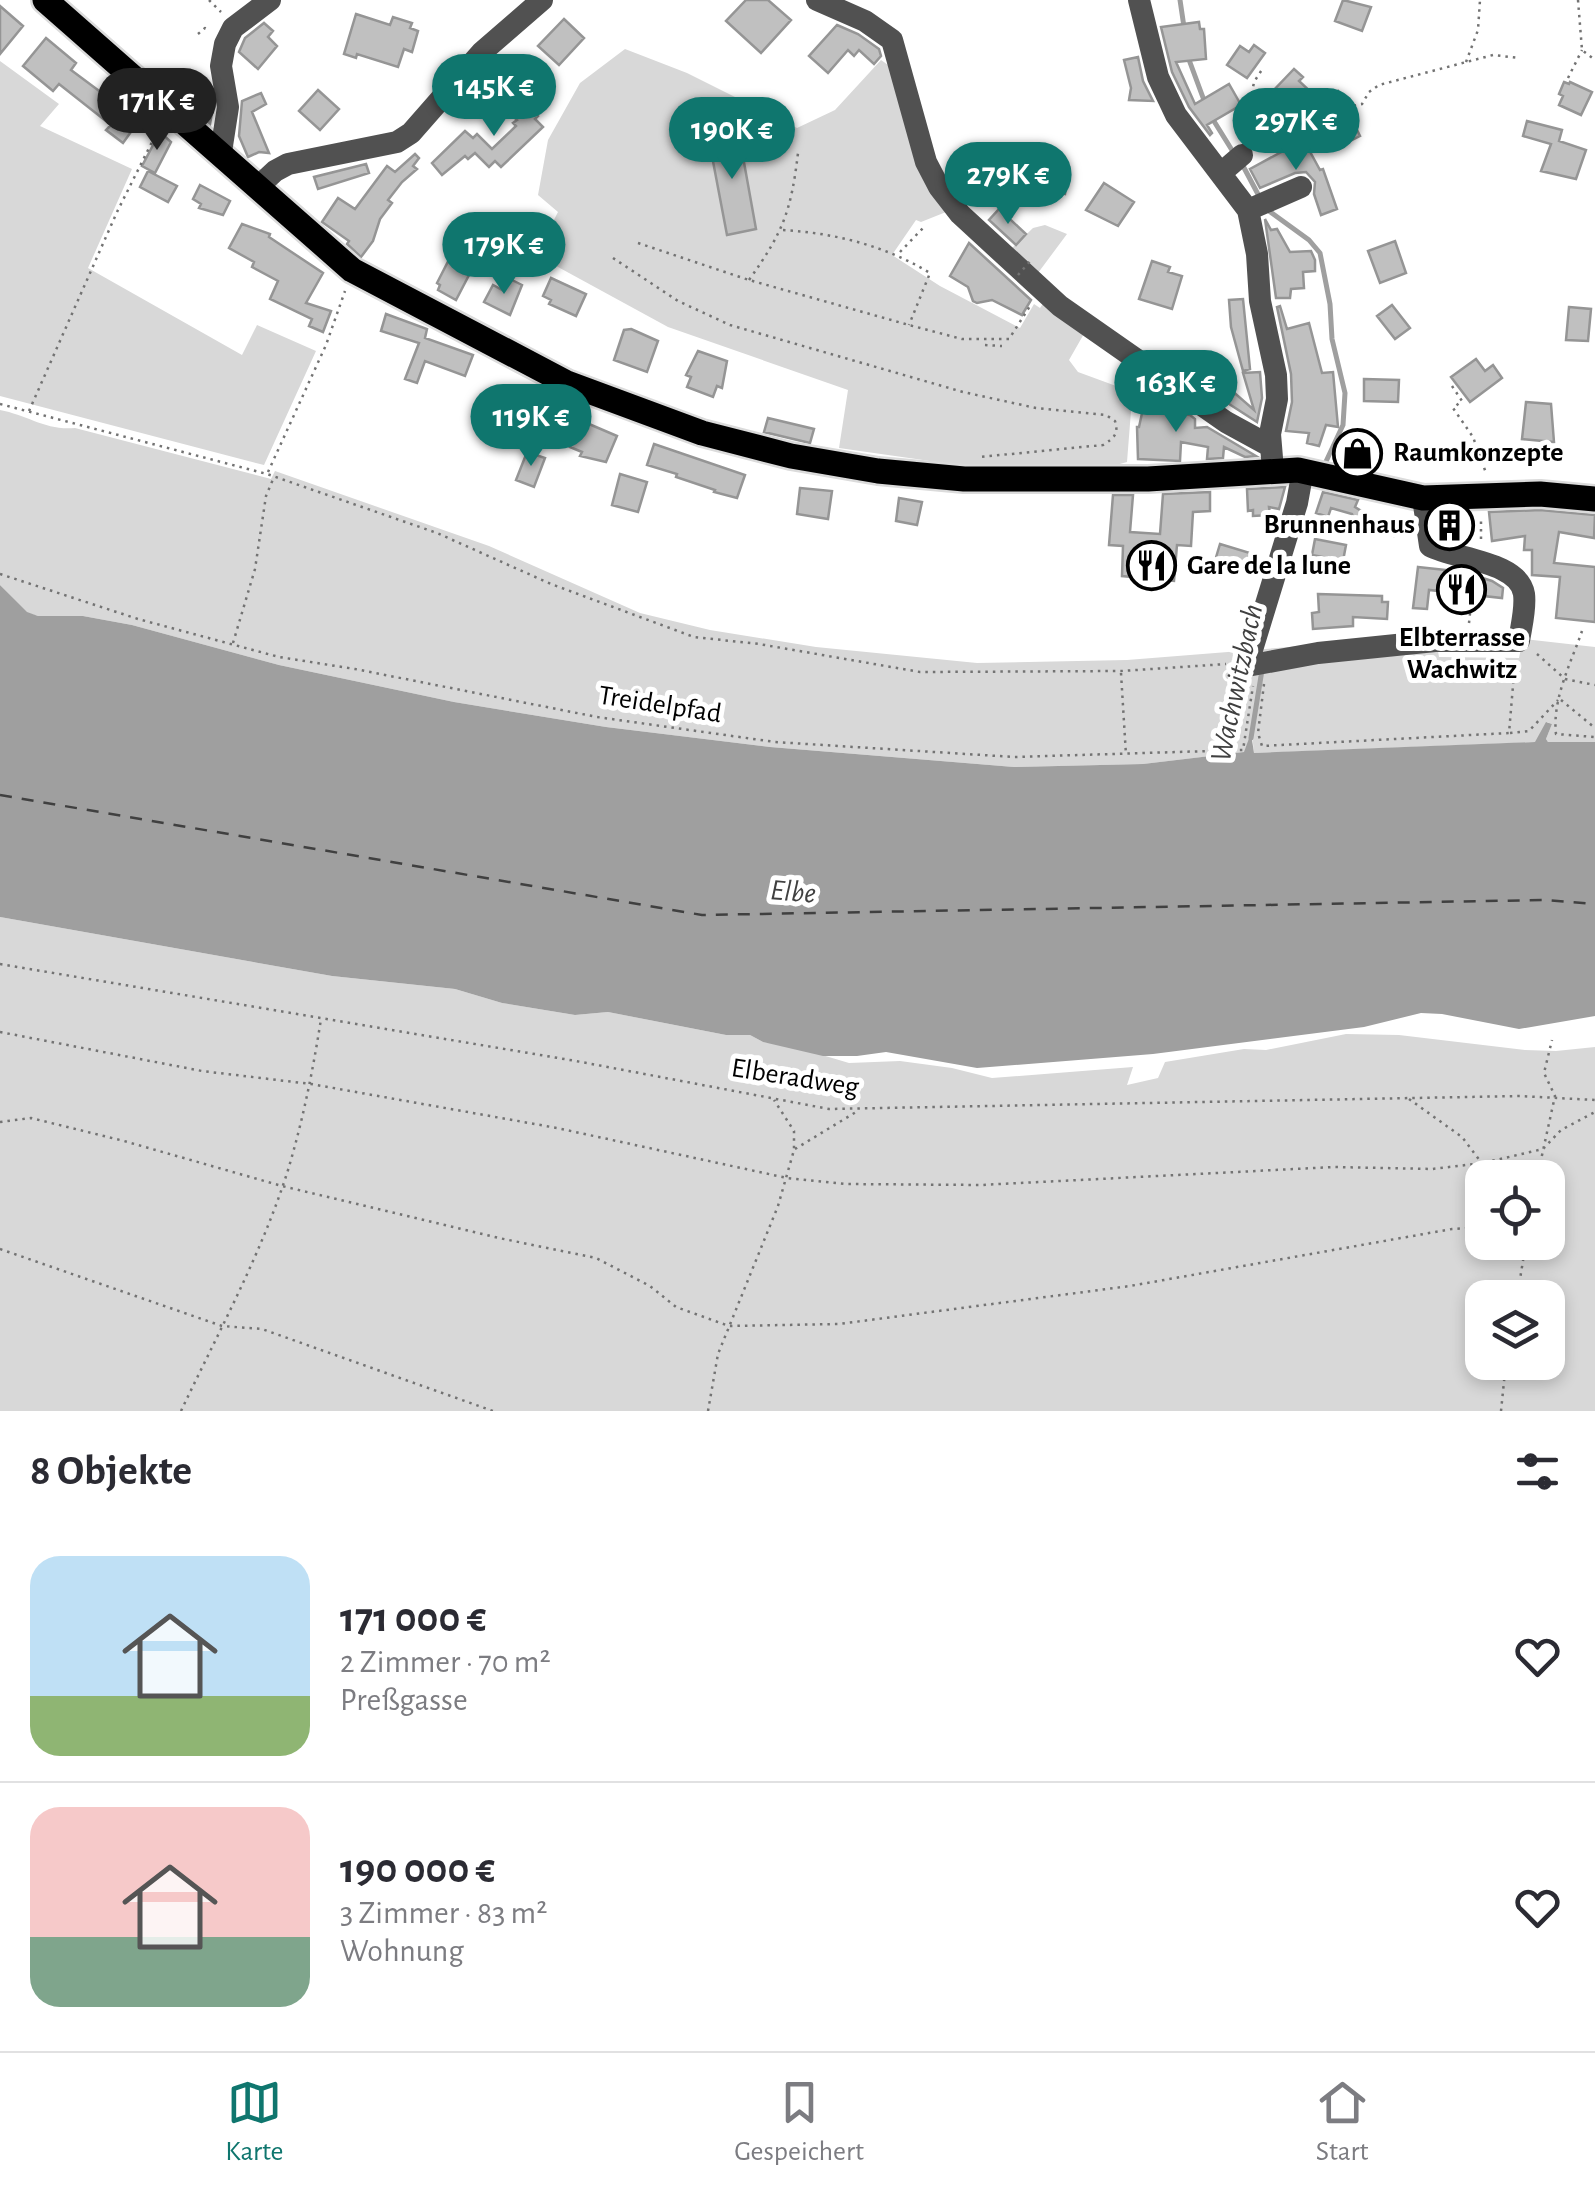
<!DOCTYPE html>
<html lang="de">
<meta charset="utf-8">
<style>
body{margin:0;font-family:"Alegreya Sans",sans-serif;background:#f7f7f7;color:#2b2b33;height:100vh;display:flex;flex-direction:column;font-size:38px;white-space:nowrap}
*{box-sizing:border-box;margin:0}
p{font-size:32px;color:#7c7c81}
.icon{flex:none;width:55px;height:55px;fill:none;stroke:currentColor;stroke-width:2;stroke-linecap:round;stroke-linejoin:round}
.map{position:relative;height:1411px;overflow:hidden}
.sheet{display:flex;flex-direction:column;background:#fff;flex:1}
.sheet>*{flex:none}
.controls{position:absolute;left:1465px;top:1160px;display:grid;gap:20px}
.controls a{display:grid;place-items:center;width:100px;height:100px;border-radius:20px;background:#fff;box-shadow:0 5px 15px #0003;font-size:50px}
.price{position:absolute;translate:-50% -85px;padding:0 22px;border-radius:35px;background:#0f766e;color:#fff;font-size:32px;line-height:65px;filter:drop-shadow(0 2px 5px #0008)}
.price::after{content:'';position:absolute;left:50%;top:60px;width:30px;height:22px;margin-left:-15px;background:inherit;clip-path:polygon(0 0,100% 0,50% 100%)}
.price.active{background:#222;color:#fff}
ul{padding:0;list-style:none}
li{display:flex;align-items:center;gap:30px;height:250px;padding:0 30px}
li+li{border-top:2px solid #e1e1e2}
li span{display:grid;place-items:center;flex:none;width:280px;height:200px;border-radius:30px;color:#555}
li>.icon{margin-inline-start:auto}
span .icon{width:120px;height:120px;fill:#fffc;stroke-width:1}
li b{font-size:42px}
h2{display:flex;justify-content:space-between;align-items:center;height:120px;padding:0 30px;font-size:42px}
.menu{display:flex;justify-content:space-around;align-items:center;height:140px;border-top:2px solid #e1e1e2;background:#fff;font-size:28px;color:#7c7c81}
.menu a{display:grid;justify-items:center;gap:5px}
.menu .active{color:#0f766e}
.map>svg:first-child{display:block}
</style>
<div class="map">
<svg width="1595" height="1411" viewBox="0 0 1595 1411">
<rect width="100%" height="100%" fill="#fff"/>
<path fill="#d8d8d8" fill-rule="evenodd" d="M625,49L687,73L797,128L835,110L881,60L891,67L951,210L921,222L916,220L892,255L940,286L1020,328L1034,304L1040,308L1044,302L1085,332L1069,360L1078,372L1127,390L1131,411L1127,462L1113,466H965L839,448L848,390L668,327L536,255L558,212L538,195L548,140L580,83Z
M0,61L59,104L40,126L132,169L88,268L242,355L257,325L316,351L264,465L0,396Z
M1045,225L1067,234L1038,273L1012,248L1033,228Z
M0,410C27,415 47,431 75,428L271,479L275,471L489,546L640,613L710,630L816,647L977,663L1127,660L1402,638L1437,645L1439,657L1519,658L1523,639L1595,647V742H1548L1546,739L1552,724L1547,722L1536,742L1254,753L1252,733L1245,752L1143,764L1014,767L770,747L606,727L454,702L279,665L132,625L83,616H38L27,613L0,585Z
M0,917L332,976L455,989L502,1003L575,1015L608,1012L726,1035H750L763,1042L792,1046L849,1063L900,1061L952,1068L992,1078L1133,1067L1127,1085L1158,1078L1165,1062L1244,1049L1266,1050L1346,1034L1399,1035L1525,1050L1556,1051L1595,1047V1411H0ZM1482,1178H1548V1242H1482ZM1482,1298H1548V1362H1482Z"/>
<path fill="#9f9f9f" d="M0,585L27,612L38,616H83L132,625L279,665L454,702L606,727L770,747L1014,767L1143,764L1244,752L1251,733L1254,753L1535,742L1546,722L1552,724L1546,739L1548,742H1595V1016L1519,1029L1442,1014L1421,1013L1364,1027L1153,1054L977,1068L886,1052L857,1056H823L763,1042L750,1035H726L608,1012L575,1015L502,1003L455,989L332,976L0,917Z"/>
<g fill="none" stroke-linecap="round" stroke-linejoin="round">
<path stroke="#9f9f9f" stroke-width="5" d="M1180,0L1184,27
M1188,57L1205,103
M1212,118L1235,155
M1242,164L1260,198
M1269,211L1309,240L1320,253L1330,304L1332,339L1345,393L1343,425L1323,468
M1251,738L1262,670"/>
<path stroke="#404040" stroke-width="2.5" stroke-dasharray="12 10" stroke-linecap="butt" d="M0,795L702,915L1544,900L1595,904"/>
</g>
<path fill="#c0c0c0" stroke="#959595" stroke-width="2.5" d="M746,0H768L791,20L761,53L726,21Z
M1343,0L1371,7L1362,31L1335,21Z
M0,6L23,26L0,54Z
M356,14L390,25L393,17L412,23L410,28L418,31L412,52L404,49L398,67L357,54L356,58L344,54Z
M564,19L584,38L559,65L538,46Z
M1199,22L1200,29H1204L1206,59L1176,62L1195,104L1229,84L1241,105L1207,125L1212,133L1210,135L1189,107L1172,72L1161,27Z
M264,23L273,31L268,37L277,46L258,69L239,52L245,38Z
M837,25L858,34L879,49L881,56L874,64L859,50L854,56L848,50L828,73L809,56Z
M46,38L76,63L71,70L118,105L126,94L146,111L123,143L106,130L111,125L59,84L53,91L23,66Z
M1254,45L1265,53L1247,78L1227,65L1240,46L1249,52Z
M1138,57L1143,81L1153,101L1129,100L1131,88L1124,60Z
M1294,69L1303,77L1299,81L1313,94L1294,114L1289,109L1283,114L1273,104L1278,99L1271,93Z
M188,76L207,92L210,89L213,107L210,124L178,96Z
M1564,82L1569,84L1570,82L1592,92L1581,115L1559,105L1563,96L1559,94Z
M318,90L339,109L320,130L299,111Z
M1338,91L1360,136L1336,148L1313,103Z
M512,92L538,116L535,119L543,127L501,167L495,161L489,167L475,153L468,159L465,156L442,175L432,163L465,131L473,138L477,134L492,149L516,126L513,123L517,120L500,103Z
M261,93L266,104L252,112L269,153L259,152L248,157L239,136L242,101Z
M1527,121L1562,130L1559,141L1586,150L1576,179L1541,171L1551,144L1523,136Z
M738,129L756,229L727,235L708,135Z
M160,132L171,142L155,173L142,166Z
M1302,137L1320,170L1323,169L1337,209L1321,215L1314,194L1315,182L1306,172L1295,173L1260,188L1250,169L1296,144L1295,140Z
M415,154L419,158L413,166L417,169L402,182L388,200L392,203L380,219L373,241L361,257L347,244L349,241L322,222L338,198L355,209L387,166L395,172Z
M984,157L996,180L968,194L957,171Z
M1034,161L1069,167L1065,194L1030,185Z
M366,164L369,173L318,189L314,177Z
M148,171L177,186L168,202L140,187Z
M1104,183L1134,202L1118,226L1086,210Z
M200,185L230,201L223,215L199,208L201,204L193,199Z
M999,209L1026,234L1016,245L989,220Z
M1265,219L1271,230L1277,229L1290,252L1311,251L1315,260V271L1303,272L1304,288L1291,289L1290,298H1276Z
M242,224L270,234L269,237L323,273L306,303L331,311L323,332L309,326L312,319L270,299L278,281L252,267L254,262L229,248Z
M459,240L481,252L456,300L438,290L440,285L437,283Z
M1395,241L1406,273L1380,283L1368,251Z
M969,243L1031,300L1022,315L992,300L977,303L973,301L968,287L950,276Z
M1152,261L1170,267L1168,272L1182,276L1172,309L1139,299Z
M551,278L586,294L576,316L549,304L551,300L543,296Z
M510,279L522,285L510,315L484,302L493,285L504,291Z
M1243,299L1250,369L1243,371L1231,327L1229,300Z
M1392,305L1410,328L1395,339L1377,316Z
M1280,306L1287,329L1309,323L1322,373L1333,372L1338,427L1326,425L1319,446L1307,443L1309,433L1286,431L1292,402L1291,374L1277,307Z
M1569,307L1591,309L1588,341L1566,340Z
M386,314L427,329L425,338L473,355L465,376L425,361L417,383L405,379L419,343L381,331Z
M631,329L658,341L647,372L614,360L624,330Z
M698,351L727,361L722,388L717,386L713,397L687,387L691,377L686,375Z
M1476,359L1485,371L1493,365L1502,378L1470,402L1451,377Z
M1193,365L1214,375L1254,410L1243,373L1260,372L1262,398L1257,422L1192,380Z
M1364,379L1399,380L1398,402L1364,401Z
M514,390L525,395L527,391L544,398L542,405L547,418L538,424L534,422L531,429L490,411L495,397L508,402Z
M1146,395L1165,400L1162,411L1190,415L1195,419V428L1207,427L1256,456L1245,457L1224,447L1223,458L1207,459L1208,447L1181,442L1180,461L1138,459L1137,427H1139Z
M1526,402L1551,404L1554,442L1522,439Z
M768,418L814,429L810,443L764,432Z
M582,421L617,436L606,462L580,456L582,452L570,447Z
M654,444L745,475L737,498L714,492L715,490L676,477L677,474L647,465Z
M527,452L545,458L534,487L516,480Z
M620,474L647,482L638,512L612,505Z
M1285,487L1279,509L1269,507L1270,515L1253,516V510L1248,511L1247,489Z
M800,488L832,491L828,519L797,514Z
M1210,492V511L1193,512L1191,546L1177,545L1174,581L1122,576L1123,546L1109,545L1113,495H1133L1130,532L1160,534L1163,494Z
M1323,492L1358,500L1355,507L1396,533L1394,536L1356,525L1352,514L1331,508L1328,517L1316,513Z
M899,498L922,502L917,525L896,521Z
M1540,510L1595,515L1594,538L1559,532L1554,563L1595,567V622L1556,618L1560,577L1532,575V550H1524L1525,536L1492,541L1489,512Z
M1315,539L1346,545L1343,561L1312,555Z
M1220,544L1250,553L1244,573L1235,570L1234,575L1220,571L1222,566L1214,564Z
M1418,567L1464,572L1492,581L1503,588L1502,598L1429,590L1427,609L1413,608Z
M1318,594L1382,596V602H1388L1387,619L1353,617V626L1313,629L1312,613L1319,612Z"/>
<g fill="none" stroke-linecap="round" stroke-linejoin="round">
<defs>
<path id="major" d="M45,0L352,270L567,383L702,433L791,456L878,471L964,479H1148L1298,470L1423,498L1540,494L1595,499"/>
</defs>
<use href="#major" stroke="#dbdbdb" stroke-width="30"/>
<path stroke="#737373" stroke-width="2.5" stroke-dasharray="2.5 5" stroke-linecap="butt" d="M209,0L221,12
M1578,0L1582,50L1595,60
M198,34L205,28L208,30
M1466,62L1478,30L1480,0
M1568,78L1582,50
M1244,138L1254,82L1263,68
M1260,149L1317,113C1331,115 1347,106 1362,104L1369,92L1379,85L1493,55L1519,58
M989,167L1005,162L1017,169L1011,197L1016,205L1009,214L1013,218
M1018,168L1037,154L1058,158L1057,165
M783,230C835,233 886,246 930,273L909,325
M638,243L749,280L909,325L962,339H1009L1030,306
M900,252L923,228
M613,258L678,301L730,325L963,392L1036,408L1106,415L1115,421C1119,434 1114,438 1103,445L980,457
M749,280C783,232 791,212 798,153
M985,345L1002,346
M1452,386L1462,401L1453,408L1473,437L1486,473
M0,404L267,474L437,533L551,584L694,637L759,644L920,672L1121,671L1226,664
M29,411L117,212L159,128
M1481,450L1490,448L1507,464L1510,463L1520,443
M268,472L326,345L345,291
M1481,539V517
M0,574L138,619L279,657L355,669L597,717L775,742L1014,757L1243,750L1253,686
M1469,623L1472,594
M1582,631C1571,663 1552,699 1556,734L1595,737
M233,643L255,569L266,496L274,477
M1537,654L1565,679L1595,685
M1121,673L1126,755
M1264,684L1258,733L1262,746L1509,733L1515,662
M1561,700L1595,728
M1510,733L1529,731L1558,700
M0,964L576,1061L829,1109L1520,1096L1595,1100
M0,1032L202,1071L311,1084L557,1128L787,1178L845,1184L981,1185L1334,1167L1432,1169L1483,1163L1543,1149L1561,1130L1595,1112
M1409,1099L1462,1137L1493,1178
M0,1122L31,1118L124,1141L282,1186L499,1238L596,1258L650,1286L676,1307L729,1326L839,1324L1130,1286L1452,1229L1482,1227
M795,1149L856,1112
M1537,1178L1555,1096L1544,1073L1552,1040
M0,1249L222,1326L262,1329L493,1411
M1517,1298L1526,1242
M181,1411C218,1333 262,1253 288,1170C303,1120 313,1070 321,1019
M708,1411L718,1354L778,1206L794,1150V1131L774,1100
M1501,1411L1506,1362"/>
<path stroke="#515151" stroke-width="22" d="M817,0L865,21L892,40L926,162L939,187L960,214L1060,306L1226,422L1270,446
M1139,0L1158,77L1176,115L1248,210L1257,254L1260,301L1276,375L1277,399L1270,434L1272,458
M221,152L228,107L221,66L225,44L233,28L270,0
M1221,173L1242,155
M259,186L275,171L288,164L397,142L411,133L482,52L542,0
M1248,210L1301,187
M1303,470L1297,503L1247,666L1318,653L1435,641H1519C1521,627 1526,609 1524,594C1519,561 1454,559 1430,546L1423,498"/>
<use href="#major" stroke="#000" stroke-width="25"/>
<path stroke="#737373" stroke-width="2.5" stroke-dasharray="2.5 5" stroke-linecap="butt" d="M1018,275L1032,259"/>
</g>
<defs>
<symbol id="shop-ring" viewBox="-11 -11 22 22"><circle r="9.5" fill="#fff" stroke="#000" stroke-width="1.5"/><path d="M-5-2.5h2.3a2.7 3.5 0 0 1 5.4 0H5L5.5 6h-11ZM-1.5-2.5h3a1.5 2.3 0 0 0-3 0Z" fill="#000"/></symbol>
<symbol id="building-ring" viewBox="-11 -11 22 22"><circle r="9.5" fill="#fff" stroke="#000" stroke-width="1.5"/><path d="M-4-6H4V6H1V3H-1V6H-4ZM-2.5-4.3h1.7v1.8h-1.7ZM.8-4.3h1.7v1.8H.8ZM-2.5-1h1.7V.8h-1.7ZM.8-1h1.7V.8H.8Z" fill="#000"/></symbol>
<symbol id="restaurant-ring" viewBox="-11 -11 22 22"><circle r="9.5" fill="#fff" stroke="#000" stroke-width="1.5"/><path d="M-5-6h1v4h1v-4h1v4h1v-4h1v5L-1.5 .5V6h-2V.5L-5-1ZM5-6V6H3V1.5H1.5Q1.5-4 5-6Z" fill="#000"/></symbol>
</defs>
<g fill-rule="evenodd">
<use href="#shop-ring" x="1330" y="426" width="55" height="55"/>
<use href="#building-ring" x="1422" y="498" width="55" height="55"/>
<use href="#restaurant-ring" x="1124" y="538" width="55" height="55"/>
<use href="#restaurant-ring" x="1434" y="562" width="55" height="55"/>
</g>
<g text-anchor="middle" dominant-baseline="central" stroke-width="10" stroke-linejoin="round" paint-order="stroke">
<g font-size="28" font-weight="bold" fill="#000" stroke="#fff" text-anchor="start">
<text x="1393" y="453">Raumkonzepte</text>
<text x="1415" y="525" text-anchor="end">Brunnenhaus</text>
<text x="1187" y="566">Gare de la lune</text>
<text x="1462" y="638" text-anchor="middle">Elbterrasse<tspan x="1462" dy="32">Wachwitz</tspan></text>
</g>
<g font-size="28" fill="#000" stroke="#fff">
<text transform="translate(660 705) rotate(9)">Treidelpfad</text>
<text transform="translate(795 1078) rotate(9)">Elberadweg</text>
</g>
<g font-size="30" font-style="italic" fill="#404040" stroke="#fff">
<text transform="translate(1237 683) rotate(-78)">Wachwitzbach</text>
<text transform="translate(793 892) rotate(5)">Elbe</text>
</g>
</g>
</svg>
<div class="controls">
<a><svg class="icon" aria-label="locate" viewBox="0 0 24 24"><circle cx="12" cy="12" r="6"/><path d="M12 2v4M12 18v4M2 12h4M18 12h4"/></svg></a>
<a><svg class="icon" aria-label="layers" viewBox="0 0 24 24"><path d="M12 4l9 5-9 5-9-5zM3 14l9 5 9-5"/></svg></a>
</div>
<b class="price" style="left:494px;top:139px">145K €</b>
<b class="price active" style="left:157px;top:153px">171K €</b>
<b class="price" style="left:1296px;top:173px">297K €</b>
<b class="price" style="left:732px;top:182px">190K €</b>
<b class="price" style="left:1008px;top:227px">279K €</b>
<b class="price" style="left:504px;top:297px">179K €</b>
<b class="price" style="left:1176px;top:435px">163K €</b>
<b class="price" style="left:531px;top:469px">119K €</b>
</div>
<section class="sheet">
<h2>8 Objekte<svg class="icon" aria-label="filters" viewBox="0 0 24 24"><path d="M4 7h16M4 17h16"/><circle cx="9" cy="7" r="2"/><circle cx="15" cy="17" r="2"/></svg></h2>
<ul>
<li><span style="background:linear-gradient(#bfe0f5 70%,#8fb573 0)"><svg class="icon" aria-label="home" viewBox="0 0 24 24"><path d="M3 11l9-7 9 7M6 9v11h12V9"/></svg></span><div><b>171 000 €</b><p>2 Zimmer · 70 m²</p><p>Preßgasse</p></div><svg class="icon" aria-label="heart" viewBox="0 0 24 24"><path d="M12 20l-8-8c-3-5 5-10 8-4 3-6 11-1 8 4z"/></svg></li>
<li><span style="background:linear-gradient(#f6c9c9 65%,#7fa58c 0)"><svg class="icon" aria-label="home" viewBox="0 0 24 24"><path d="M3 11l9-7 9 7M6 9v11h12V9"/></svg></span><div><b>190 000 €</b><p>3 Zimmer · 83 m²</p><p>Wohnung</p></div><svg class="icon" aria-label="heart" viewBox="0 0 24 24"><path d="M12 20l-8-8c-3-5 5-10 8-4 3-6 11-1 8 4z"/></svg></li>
</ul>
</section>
<nav class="menu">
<a class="active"><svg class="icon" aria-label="map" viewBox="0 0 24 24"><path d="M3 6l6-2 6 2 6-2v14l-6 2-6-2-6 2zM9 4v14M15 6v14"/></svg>Karte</a>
<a><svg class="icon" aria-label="saved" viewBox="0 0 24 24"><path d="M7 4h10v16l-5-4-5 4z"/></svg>Gespeichert</a>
<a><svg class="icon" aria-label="home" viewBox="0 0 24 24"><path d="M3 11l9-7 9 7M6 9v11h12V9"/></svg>Start</a>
</nav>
